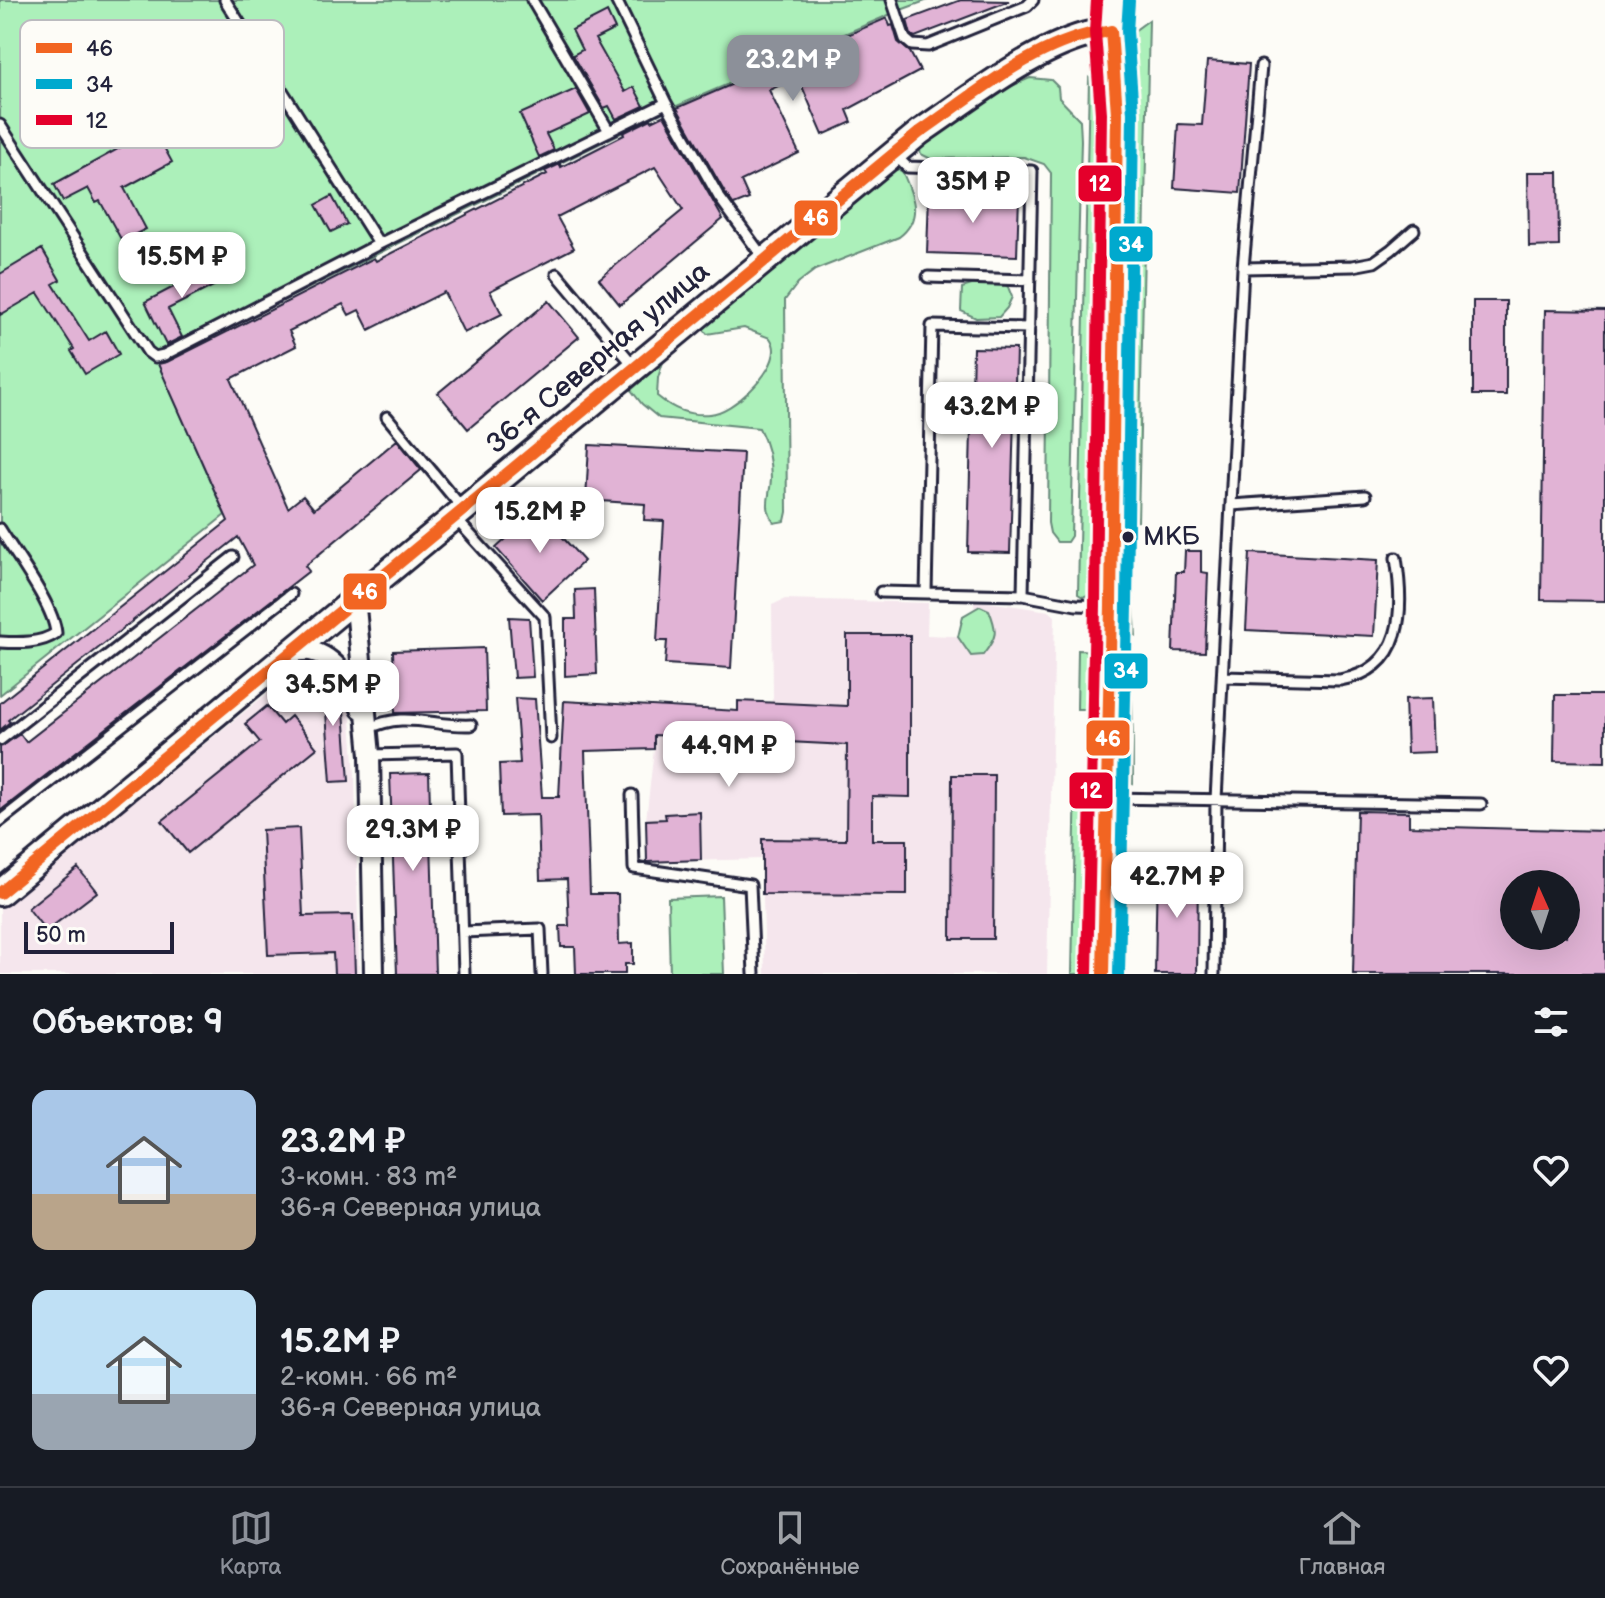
<!DOCTYPE html>
<html lang="ru">
<meta charset="utf-8">
<style>
body{margin:0;font-family:"Balsamiq Sans",sans-serif;background:#242831;color:#f1f3f6;height:100vh;display:flex;flex-direction:column;font-size:30px;white-space:nowrap}
*{box-sizing:border-box;margin:0}
p{font-size:26px;color:#9ea1a6}
.icon{flex:none;width:44px;height:44px;fill:none;stroke:currentColor;stroke-width:2;stroke-linecap:round;stroke-linejoin:round}
.map{position:relative;height:974px;overflow:hidden}
.side{display:flex;flex-direction:column;background:#171b24;flex:1}
.side>*{flex:none}
.needle{width:52px;rotate:357deg}
.tools{position:absolute;left:1500px;top:870px;display:grid;gap:16px}
.tools a{display:grid;place-items:center;width:80px;height:80px;border-radius:50%;background:#171b24;box-shadow:0 8px 32px #0002;font-size:40px}
.scale{position:absolute;left:24px;bottom:20px;width:150px;box-sizing:border-box;padding-left:8px;border:4px solid #22223b;border-top:0;font-size:22px;line-height:28px;white-space:nowrap;color:#22223b;-webkit-text-stroke:6px #fdfcf7;paint-order:stroke}
.price{position:absolute;translate:-50% -68px;padding:0 18px;border-radius:16px;background:#fff;color:#222;font-size:26px;line-height:52px;filter:drop-shadow(0 2px 4px #0008)}
.price::after{content:'';position:absolute;left:50%;top:48px;width:24px;height:18px;margin-left:-12px;background:inherit;clip-path:polygon(0 0,100% 0,50% 100%)}
.price.on{background:#8c9099;color:#fff}
ul{padding:0;list-style:none}
li{display:flex;align-items:center;gap:24px;height:200px;padding:0 32px}
li span{display:grid;place-items:center;flex:none;width:224px;height:160px;border-radius:16px;color:#555}
li>.icon{margin-inline-start:auto}
span .icon{width:96px;height:96px;fill:#fffc;stroke-width:1}
li b{font-size:34px}
h2{display:flex;justify-content:space-between;align-items:center;height:96px;padding:0 32px;font-size:34px}
.tabs{display:flex;justify-content:space-around;align-items:center;height:112px;border-top:2px solid #363941;background:#171b24;font-size:22px;color:#9ea1a6}
.tabs a{display:grid;justify-items:center;gap:4px}
.tabs .on{color:#8c9099}
.map>svg:first-child{display:block}
</style>
<div class="map">
<svg width="1605" height="974" viewBox="0 0 1605 974">
<rect width="100%" height="100%" fill="#fdfcf7"/>
<filter id="ink" filterUnits="userSpaceOnUse"><feTurbulence type="fractalNoise" baseFrequency=".0125" numOctaves="2"/><feDisplacementMap in="SourceGraphic" scale="16" xChannelSelector="R" yChannelSelector="G"/><feConvolveMatrix kernelMatrix="1 2 1 2 8 2 1 2 1" color-interpolation-filters="sRGB"/></filter>
<g filter="url(#ink)">
<path fill="#f5e6ed" d="M785,599L928,603L927,635L975,637L974,600L1049,611L1055,616L1047,974H765L762,859L647,862L646,820L654,749L653,706L737,711L738,701L771,702L773,698L772,605Z
M324,667L350,706L355,775L359,974H0V909L285,679Z"/>
<path fill="#acf0ba" stroke="#67897a" stroke-width="2" d="M0,0H928L898,11L663,112L158,363L225,515L0,695Z
M1149,20L1138,522L1125,481L1133,46L1130,34Z
M1030,78L1051,80L1058,87L1059,98L1080,120L1081,140L1071,536L1067,542H1057L1050,533L1048,523L1051,173L1044,164L1024,157L931,159L921,154L918,144L984,98Z
M1089,78L1101,87L1108,103L1099,578L1092,592L1083,597L1078,594Z
M892,168L902,171C913,195 924,218 899,237L815,270L798,283L785,300L787,512L785,521L774,523C763,505 770,498 771,479C771,460 768,445 759,428L659,418L642,404L631,390L663,362L658,378L657,396C673,409 688,416 710,414C733,412 774,374 774,350C774,346 772,341 770,338L744,328L707,334L702,327Z
M1000,282L1008,287L1012,297L1007,308L999,317L976,318L961,311L962,288L978,283Z
M1133,582L1136,636H1119Z
M980,606L989,610C998,632 997,637 983,655L971,656L958,637L963,616Z
M1118,649H1133V784L1118,779Z
M1078,650L1097,651L1096,665L1085,709H1077Z
M1076,777L1087,785L1095,795L1092,974H1072Z
M721,896L724,974H670L668,898Z"/>
<path fill="#e1b3d5" stroke="#22223b" stroke-width="2" fill-rule="evenodd" d="M961,0L1009,1L915,37L911,35L907,20Z
M607,12L615,29L595,39L625,92L634,87L644,106L616,119L609,106L604,108L573,55L582,50L572,30Z
M887,18L890,26L893,25L898,42L910,52L920,71L847,110L852,122L823,135L798,77L769,90L799,153L741,181L749,199L734,205L725,193L677,108Z
M1207,61L1249,64L1240,193L1174,188L1178,124L1202,125Z
M576,89L590,114L546,134L554,150L539,157L520,114Z
M664,115L723,219L620,305L599,279L683,210L655,167L557,217L574,248L490,291L502,314L464,333L444,292L369,330L359,310L349,315L343,304L289,331L296,346L231,379L288,508L303,496L314,509L397,440L421,470L305,566L309,571L0,811V747L20,734L26,742L253,565L238,537L8,720L10,722L0,730V703L228,521L158,364L167,362L374,258L376,261L547,174L545,171L560,164L561,167L624,135L623,133L651,119L652,121Z
M154,129L172,162L124,188L146,229L122,241L100,201L96,203L88,188L63,201L54,184Z
M1528,172H1558L1559,246L1529,247Z
M929,194L1019,196L1017,256L927,253Z
M332,196L347,224L331,232L316,205Z
M42,249L60,280L53,284L89,341L106,331L119,354L85,374L71,351L74,349L38,293L0,315V274Z
M221,262L229,278L168,309L182,337L166,345L145,302Z
M549,301L579,337L468,429L438,393Z
M1473,301H1506V395H1473Z
M1545,310L1605,311V601L1541,600Z
M973,348L1016,349L1010,553L968,552Z
M589,445L743,453L731,668L665,664L667,641H657L664,521L644,520L645,504L586,500Z
M538,510L584,561L542,600L496,548Z
M1185,551H1201V572L1208,573L1205,652L1173,651L1176,572H1184Z
M1250,553L1378,560L1374,636L1246,630Z
M594,589L597,674L565,676V619H576L575,590Z
M509,617L529,618L533,677L514,678Z
M847,635H910V797L872,796V840H907V895L762,894V839L846,840L847,745L654,735V749L585,751L590,894H618L619,944L633,943V964H625V974H576L575,947H561L560,926H569L567,879L540,880L538,815L501,816L499,764L520,763L515,698L535,699L542,797H559L564,701L738,711V701L847,706Z
M484,648L486,711L395,713L393,651Z
M321,672L344,710L349,781L331,782L326,712L307,681Z
M1555,695H1605V762L1554,761Z
M1433,698L1435,752L1407,753L1405,699Z
M267,706L282,724L291,716L317,748L188,853L162,821L260,742L245,724Z
M429,773L435,974H397L390,774Z
M952,775H994L993,939H951Z
M1357,811L1409,812V826L1605,831V974H1353ZM1514,884H1566V936H1514Z
M700,812L701,860L647,862L646,820L666,819L665,814Z
M299,828L303,916L353,915L355,974H334L333,953L268,955L262,830Z
M1157,866L1198,867L1197,974H1155Z
M78,868L97,892L46,931L28,908Z"/>
<g fill="none" stroke-linecap="round" stroke-linejoin="round">
<defs>
<path id="service" d="M225,0L379,244
M532,0L609,131
M616,0L666,103L719,197L765,260
M892,0L905,39L912,45L928,46L1027,6L1033,0
M0,125L148,352L155,357L164,355L379,244L666,103
M896,156L907,167L1032,171L1023,595
M1243,268L1353,266L1374,262L1391,250L1414,230
M557,274L635,367
M928,277L1030,280
M387,417L463,509
M1231,505L1365,496
M456,519L545,617L551,738
M0,529C15,554 54,606 56,633C41,644 18,643 0,642
M881,592L1023,595L1076,605L1107,606
M926,593L932,326L1029,328
M1223,677L1340,680C1405,669 1404,609 1396,558
M368,729C404,710 433,727 471,725
M0,740L233,557
M370,755L457,753L464,974
M632,795L634,868L750,885L754,974
M1109,798L1481,804
M0,821L291,594
M463,932L540,929L542,974
M1214,974L1216,800L1243,268L1261,66"/>
<path id="minor" d="M355,597L370,755L374,974
M290,652C296,652 304,650 310,651C336,656 353,685 361,709"/>
<path id="secondary" d="M0,893L920,132C969,99 1029,51 1086,35C1094,33 1103,33 1111,31"/>
<path id="primary" d="M1103,974L1111,606L1117,113L1111,31L1113,0"/>
</defs>
<use href="#service" stroke="#22223b" stroke-width="15"/>
<use href="#minor" stroke="#22223b" stroke-width="24"/>
<use href="#secondary" stroke="#22223b" stroke-width="30"/>
<use href="#primary" stroke="#22223b" stroke-width="34"/>
<use href="#service" stroke="#fdfcf7" stroke-width="9"/>
<use href="#minor" stroke="#fdfcf7" stroke-width="18"/>
<use href="#secondary" stroke="#fdfcf7" stroke-width="24"/>
<use href="#primary" stroke="#fdfcf7" stroke-width="28"/>
<defs>
<path id="bus-1" d="M0,893L920,132C971,97 1025,51 1086,35C1094,33 1103,33 1111,31
M1103,974L1111,606L1117,113L1111,31"/>
<path id="bus-2" d="M1119,974L1127,606L1133,113L1127,31L1129,1"/>
<path id="bus-3" d="M1087,974L1095,606L1101,113L1095,32L1097,0"/>
</defs>
<use href="#bus-1" stroke="#fdfcf7" stroke-width="18"/>
<use href="#bus-2" stroke="#fdfcf7" stroke-width="18"/>
<use href="#bus-3" stroke="#fdfcf7" stroke-width="18"/>
<use href="#bus-1" stroke="#f26522" stroke-width="12"/>
<use href="#bus-2" stroke="#00a9ce" stroke-width="12"/>
<use href="#bus-3" stroke="#e4002b" stroke-width="12"/>
</g>
</g>
<circle fill="#22223b" stroke="#fdfcf7" stroke-width="3" cx="1128" cy="537" r="7"/>
<g text-anchor="middle" dominant-baseline="central" stroke-width="7" stroke-linejoin="round" paint-order="stroke">
<g font-size="26" fill="#22223b" stroke="#fdfcf7" text-anchor="start">
<text x="1143" y="537">МКБ</text>
</g>
<g font-size="28" fill="#22223b" stroke="#fdfcf7">
<text transform="translate(598 358) rotate(-40)">36-я Северная улица</text>
</g>
</g>
<rect x="20" y="20" width="264" height="128" rx="12" fill="#fdfcf7" stroke="#bbbbbf" stroke-width="2"/>
<rect x="36" y="43" width="36" height="10" fill="#f26522"/>
<rect x="36" y="79" width="36" height="10" fill="#00a9ce"/>
<rect x="36" y="115" width="36" height="10" fill="#e4002b"/>
<g font-size="22" fill="#22223b">
<text x="86" y="56">46</text>
<text x="86" y="92">34</text>
<text x="86" y="128">12</text>
</g>
<g stroke="#fdfcf7" stroke-width="3">
<rect x="1077" y="164" width="46" height="39" rx="8" fill="#e4002b"/>
<rect x="793" y="199" width="46" height="38" rx="8" fill="#f26522"/>
<rect x="1108" y="225" width="46" height="38" rx="8" fill="#00a9ce"/>
<rect x="342" y="572" width="46" height="39" rx="8" fill="#f26522"/>
<rect x="1103" y="652" width="46" height="38" rx="8" fill="#00a9ce"/>
<rect x="1085" y="719" width="46" height="38" rx="8" fill="#f26522"/>
<rect x="1068" y="771" width="46" height="39" rx="8" fill="#e4002b"/>
</g>
<g font-size="22" text-anchor="middle" font-weight="bold" fill="#fff">
<text x="1100" y="191">12</text>
<text x="816" y="225">46</text>
<text x="1131" y="252">34</text>
<text x="365" y="599">46</text>
<text x="1126" y="678">34</text>
<text x="1108" y="746">46</text>
<text x="1091" y="798">12</text>
</g>
</svg>
<div class="tools">
<a><svg class="needle" viewBox="-14 -14 28 28"><path d="M0-13l5 13h-10z" fill="#e53935"/><path d="M0 13l5-13h-10z" fill="#9ea1a6"/></svg></a>
</div>
<div class="scale">50 m</div>
<b class="price on" style="left:793px;top:103px">23.2M ₽</b>
<b class="price" style="left:973px;top:225px">35M ₽</b>
<b class="price" style="left:182px;top:300px">15.5M ₽</b>
<b class="price" style="left:992px;top:450px">43.2M ₽</b>
<b class="price" style="left:540px;top:555px">15.2M ₽</b>
<b class="price" style="left:333px;top:728px">34.5M ₽</b>
<b class="price" style="left:729px;top:789px">44.9M ₽</b>
<b class="price" style="left:413px;top:873px">29.3M ₽</b>
<b class="price" style="left:1177px;top:920px">42.7M ₽</b>
</div>
<section class="side">
<h2>Объектов: 9<svg class="icon" aria-label="filters" viewBox="0 0 24 24"><path d="M4 7h16M4 17h16"/><circle cx="9" cy="7" r="2"/><circle cx="15" cy="17" r="2"/></svg></h2>
<ul>
<li><span style="background:linear-gradient(#a9c7e8 65%,#b9a48a 0)"><svg class="icon" aria-label="home" viewBox="0 0 24 24"><path d="M3 11l9-7 9 7M6 9v11h12V9"/></svg></span><div><b>23.2M ₽</b><p>3-комн. · 83 m²</p><p>36-я Северная улица</p></div><svg class="icon" aria-label="heart" viewBox="0 0 24 24"><path d="M12 20l-8-8c-3-5 5-10 8-4 3-6 11-1 8 4z"/></svg></li>
<li><span style="background:linear-gradient(#bfe0f5 65%,#9aa5b1 0)"><svg class="icon" aria-label="home" viewBox="0 0 24 24"><path d="M3 11l9-7 9 7M6 9v11h12V9"/></svg></span><div><b>15.2M ₽</b><p>2-комн. · 66 m²</p><p>36-я Северная улица</p></div><svg class="icon" aria-label="heart" viewBox="0 0 24 24"><path d="M12 20l-8-8c-3-5 5-10 8-4 3-6 11-1 8 4z"/></svg></li>
</ul>
</section>
<nav class="tabs">
<a class="on"><svg class="icon" aria-label="map" viewBox="0 0 24 24"><path d="M3 6l6-2 6 2 6-2v14l-6 2-6-2-6 2zM9 4v14M15 6v14"/></svg>Карта</a>
<a><svg class="icon" aria-label="saved" viewBox="0 0 24 24"><path d="M7 4h10v16l-5-4-5 4z"/></svg>Сохранённые</a>
<a><svg class="icon" aria-label="home" viewBox="0 0 24 24"><path d="M3 11l9-7 9 7M6 9v11h12V9"/></svg>Главная</a>
</nav>
